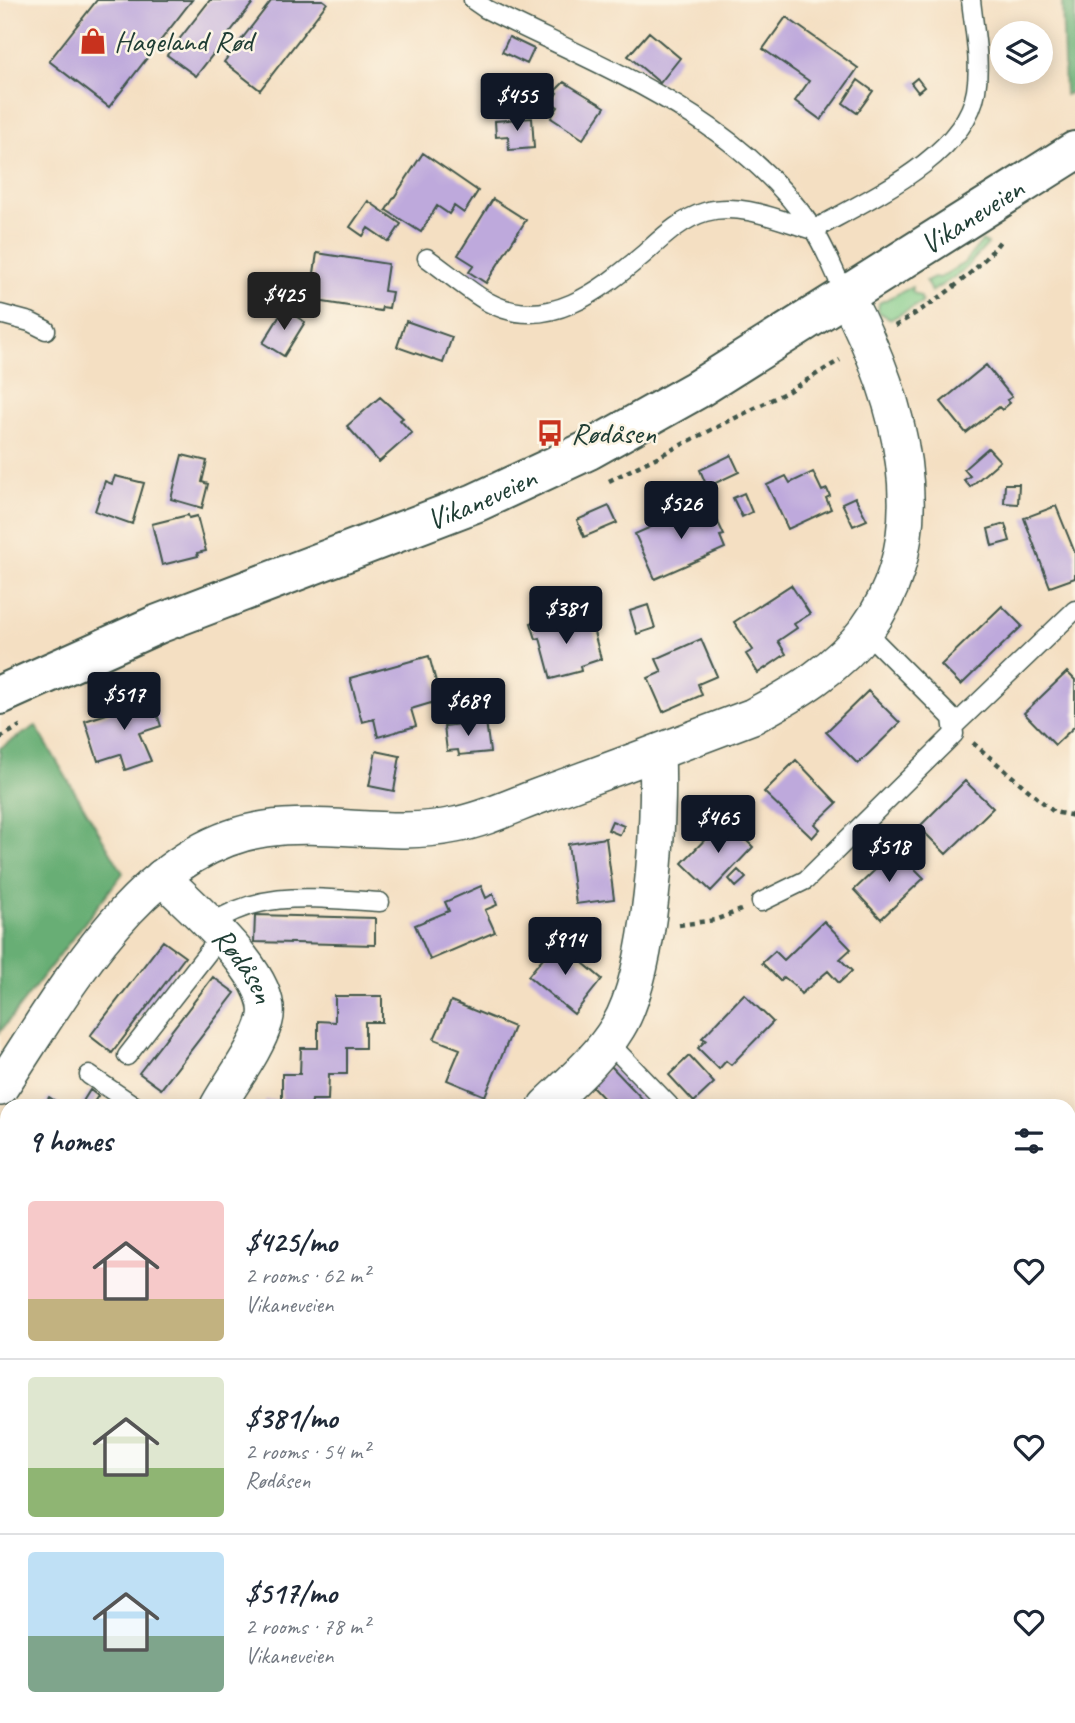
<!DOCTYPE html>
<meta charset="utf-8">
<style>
body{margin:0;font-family:Caveat,sans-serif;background:#f2f2f3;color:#1f2937;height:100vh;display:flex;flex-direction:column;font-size:26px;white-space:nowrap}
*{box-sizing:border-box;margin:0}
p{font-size:23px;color:#747a83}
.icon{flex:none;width:38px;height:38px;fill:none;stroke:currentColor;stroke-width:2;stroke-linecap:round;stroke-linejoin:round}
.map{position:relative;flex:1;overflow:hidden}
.details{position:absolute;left:0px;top:1099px;width:1076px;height:625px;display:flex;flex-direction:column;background:#fff;border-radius:21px 21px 0 0;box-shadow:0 4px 18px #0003}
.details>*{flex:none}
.buttons{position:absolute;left:990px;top:21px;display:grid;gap:14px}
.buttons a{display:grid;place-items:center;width:63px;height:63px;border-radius:50%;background:#fff;box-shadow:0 4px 18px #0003;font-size:35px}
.price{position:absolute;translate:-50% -60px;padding:0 16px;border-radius:7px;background:#111827;color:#fff;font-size:23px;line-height:46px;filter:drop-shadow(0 2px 4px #0008)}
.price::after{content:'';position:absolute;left:50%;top:42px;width:21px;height:16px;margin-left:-10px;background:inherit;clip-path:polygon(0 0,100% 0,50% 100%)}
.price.selected{background:#222;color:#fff}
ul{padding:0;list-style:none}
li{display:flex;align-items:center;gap:21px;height:175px;padding:0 28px}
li+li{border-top:2px solid #e0e1e3}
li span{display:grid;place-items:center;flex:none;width:196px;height:140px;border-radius:7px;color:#555}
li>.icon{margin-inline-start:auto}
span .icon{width:84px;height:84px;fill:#fffc;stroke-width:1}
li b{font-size:30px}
h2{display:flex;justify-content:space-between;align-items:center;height:84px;padding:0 28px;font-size:30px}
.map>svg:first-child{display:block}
</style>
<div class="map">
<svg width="1075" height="1723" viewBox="0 0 1075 1723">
<rect width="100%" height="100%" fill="#fcf5e5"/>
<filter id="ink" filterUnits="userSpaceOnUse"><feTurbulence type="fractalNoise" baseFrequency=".0143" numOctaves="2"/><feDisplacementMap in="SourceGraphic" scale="14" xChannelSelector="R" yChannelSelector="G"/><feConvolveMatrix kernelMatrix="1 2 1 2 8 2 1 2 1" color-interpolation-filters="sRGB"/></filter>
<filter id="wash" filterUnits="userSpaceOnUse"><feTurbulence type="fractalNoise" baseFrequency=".00686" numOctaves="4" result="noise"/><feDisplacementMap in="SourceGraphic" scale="28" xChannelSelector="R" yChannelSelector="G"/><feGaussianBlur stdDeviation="1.57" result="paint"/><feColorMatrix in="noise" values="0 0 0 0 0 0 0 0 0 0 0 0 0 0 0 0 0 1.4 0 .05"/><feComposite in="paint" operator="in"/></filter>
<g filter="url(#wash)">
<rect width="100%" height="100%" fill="#f4dfc2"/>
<path fill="#80ca88" stroke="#50845e" stroke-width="2" d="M982,241L988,244L962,272L931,292L926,281L934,277L939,278L964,263Z
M912,287V292L921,297L922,303L891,319L878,312L879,303Z
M0,1587L7,1588V1717H30L28,1723H0Z"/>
<path fill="#68ae74" stroke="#447654" stroke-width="2" d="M1062,0H1075V91L1065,95Z
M36,726L123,873L0,1032V748Z"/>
<g id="blocks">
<path fill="#bea9dc" d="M97,0H192L109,107L49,61Z
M210,0H255L196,76L167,55Z
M272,0H323L327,3L260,90L224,62Z
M786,17L858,68L821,120L795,101L809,81L763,49Z
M649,32L680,58L660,83L628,56Z
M509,37L534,49L527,64L502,52Z
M917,78L924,87L918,92L911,83Z
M858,80L873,91L857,113L843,103Z
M564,82L605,107L583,139L551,118L558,107L551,102L557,93L555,91Z
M532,118L534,148L509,150L508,136L496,137L495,121Z
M423,153L478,191L464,213L454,206L449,214L437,206L421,232L386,210Z
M493,199L526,220L486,283L469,272L474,265L458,255Z
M368,201L401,224L389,242L368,228L363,236L350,227Z
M317,253L388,264L384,291L392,292L389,308L382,307L381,311L310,300Z
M284,309L305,322L284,356L263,343Z
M406,321L452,337L443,363L397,347Z
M986,365L1012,397L1007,400L1010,403L1002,410L999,407L966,433L941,402Z
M380,397L403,418L400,420L412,433L379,462L347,426Z
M988,448L1000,461L970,487L964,480L970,476L964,469Z
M182,455L207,461L202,482L208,484L202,508L171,499Z
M731,455L739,472L707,487L700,470Z
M813,472L822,491L827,489L830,496L826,498L831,509L788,529L767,485L786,476L790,483Z
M115,476L144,483L132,524L95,511L105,481L112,484Z
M1005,484H1019L1018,504L1004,503Z
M744,493L752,512L742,517L733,498Z
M855,497L867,520L853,526L842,503Z
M705,503L714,524L718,522L724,535L720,536L725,548L655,579L635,534Z
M609,506L617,523L584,537L577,520Z
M1056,506L1075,553V578L1050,587L1024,518Z
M188,515L189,518L197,516L206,551L197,553L198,556L162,565L152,524Z
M1005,524L1010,541L992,546L988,529Z
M791,585L810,614L794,624L797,628L778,641L786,654L758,673L746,654L753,650L734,622Z
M648,605L655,628L637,634L630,611Z
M1002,606L1022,626L961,685L941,665Z
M559,616L563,629L591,621L601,659L580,666L581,671L551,679L540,638L536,639L531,623Z
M701,639L717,676L698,684L702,695L663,712L648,678L662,672L656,659Z
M429,656L441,700L411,709L416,726L378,737L374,719L362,722L350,678Z
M1067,672L1075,680V726L1055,745L1024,713Z
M868,691L900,723L858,764L826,732Z
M151,695L161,726L139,733L151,761L125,770L120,754L98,761L85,721L110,713L108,709Z
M486,721L490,752L459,755L458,750L447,751L444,726Z
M376,751L400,756L394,791L369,786Z
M796,760L837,803L815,824L820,829L812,838L764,792Z
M965,781L993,808L946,854L919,827Z
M725,819L753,847L711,891L682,863Z
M612,821L624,826L620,835L608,830Z
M606,838L614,899L576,904L568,844Z
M896,850L924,878L881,919L854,890Z
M738,870L746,878L736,887L729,879Z
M481,886L486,898L493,894L497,905L485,910L495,932L430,960L415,925L449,911L445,902Z
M255,915L375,918V945L254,942Z
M824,921L851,949L840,959L852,971L839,983L828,971L801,994L794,985L784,977L780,981L762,963L775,951L784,960Z
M163,941L185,957L112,1053L90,1036Z
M557,941L602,979L574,1014L528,976Z
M213,977L235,993L161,1089L139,1073Z
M744,994L773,1022L731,1065L726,1061L719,1069L698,1048L706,1040L702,1038Z
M335,996H382V1022H365V1048H347V1074H329L328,1100H312L311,1106H265V1100H282V1074H300L301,1048H318V1021L335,1022Z
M451,1001L514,1027L485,1096L447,1080L460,1049L434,1039Z
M689,1056L714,1083L694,1102L669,1075Z
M611,1066L649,1106H611L591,1085Z
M90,1090L98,1096L91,1106H80Z
M49,1097L63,1106H43Z
M1069,1348H1072L1075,1368V1389L1069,1390Z
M0,1411H7V1458H0Z
M307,1717H339L329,1723H311Z
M424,1717H446L448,1723H407Z
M764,1717H806V1723H764Z
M869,1717H904L902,1723H867Z
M950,1717L985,1720V1717H999L1018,1722L948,1723Z"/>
</g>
</g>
<g filter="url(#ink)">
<use href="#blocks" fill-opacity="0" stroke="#3f5549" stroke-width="2"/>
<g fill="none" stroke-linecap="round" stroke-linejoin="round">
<defs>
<path id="lane" d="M473,0L486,9C603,68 736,115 813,229C826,249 835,274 846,296
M427,258C447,272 467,290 488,302C547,334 601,290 644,254C662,238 681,219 705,212C741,202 779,220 813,230C866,200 965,157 976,91C981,60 974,30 971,0
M0,314L30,322L46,330
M955,725L1075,610
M761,902L806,880L954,734L952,718L865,631
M209,925C263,888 318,899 380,902
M608,1042L669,1105
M127,1056L220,937
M89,1075L135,1106
M0,1370L7,1372
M674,1717L682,1723"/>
<g id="street">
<path id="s1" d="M162,877C191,907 278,978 265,1021C256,1051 233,1079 218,1106"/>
<path d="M0,1088C64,993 140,847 265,829C328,820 392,838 455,825C487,819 518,803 550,792C618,767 685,742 753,716C794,694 838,668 867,629C940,529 898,395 846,296"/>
<path d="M546,1106C572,1081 600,1057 618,1027C652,971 660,820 657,753"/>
<path d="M1069,1467L1075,1461"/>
<path d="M1046,1717L1048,1723"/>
</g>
<g id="primary">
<path id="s2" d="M0,695L158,624L475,503L589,450L696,390L1075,151"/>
</g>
</defs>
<use href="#lane" stroke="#3f5549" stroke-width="21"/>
<use href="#street" stroke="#3f5549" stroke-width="38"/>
<use href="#primary" stroke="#3f5549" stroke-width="42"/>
<path stroke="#3f5549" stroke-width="4.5" stroke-dasharray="5 5" stroke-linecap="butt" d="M895,326C936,301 972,278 1001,240
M609,481L787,392L840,360
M0,738L20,726
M973,743L1054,812L1075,816
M679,925L715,920L741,910
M0,1662L7,1654
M140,1723L142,1717"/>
<use href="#lane" stroke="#fff" stroke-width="18"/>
<use href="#street" stroke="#fff" stroke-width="35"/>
<use href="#primary" stroke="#fff" stroke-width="38"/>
</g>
</g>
<defs>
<symbol id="shop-bare" viewBox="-9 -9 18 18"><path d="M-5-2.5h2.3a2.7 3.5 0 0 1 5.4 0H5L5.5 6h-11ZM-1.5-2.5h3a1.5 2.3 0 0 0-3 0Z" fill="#c8321e" stroke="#fcf5e5" stroke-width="2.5" paint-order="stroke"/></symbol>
<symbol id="bus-bare" viewBox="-9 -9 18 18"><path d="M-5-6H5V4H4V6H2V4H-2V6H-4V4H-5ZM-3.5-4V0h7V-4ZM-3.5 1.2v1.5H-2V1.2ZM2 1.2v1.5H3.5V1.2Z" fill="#c8321e" stroke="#fcf5e5" stroke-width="2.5" paint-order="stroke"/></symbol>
</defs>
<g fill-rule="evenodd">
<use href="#shop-bare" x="74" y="22" width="38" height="38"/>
<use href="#bus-bare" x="531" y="414" width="38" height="38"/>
</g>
<g text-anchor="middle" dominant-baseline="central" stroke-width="5" stroke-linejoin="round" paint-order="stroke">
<g font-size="30" fill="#1f3d34" stroke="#fcf5e5" text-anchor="start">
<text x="114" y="41">Hageland Rød</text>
<text x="571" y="433">Rødåsen</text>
</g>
<g font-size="30" fill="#1f3d34" stroke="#fcf5e5">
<text stroke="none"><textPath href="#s2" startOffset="1087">Vikaneveien</textPath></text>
<text stroke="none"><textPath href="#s2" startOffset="520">Vikaneveien</textPath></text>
<text stroke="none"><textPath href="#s1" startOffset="121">Rødåsen</textPath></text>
</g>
</g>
</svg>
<div class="buttons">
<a><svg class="icon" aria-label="layers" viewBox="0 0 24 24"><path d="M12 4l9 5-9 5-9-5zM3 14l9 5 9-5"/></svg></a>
</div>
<b class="price" style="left:517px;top:133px">$455</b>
<b class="price selected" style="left:284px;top:332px">$425</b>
<b class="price" style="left:681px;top:541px">$526</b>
<b class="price" style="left:566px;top:646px">$381</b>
<b class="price" style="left:124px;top:732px">$517</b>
<b class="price" style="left:468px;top:738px">$689</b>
<b class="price" style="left:718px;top:855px">$465</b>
<b class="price" style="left:889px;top:884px">$518</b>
<b class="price" style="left:565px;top:977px">$914</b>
<section class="details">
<h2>9 homes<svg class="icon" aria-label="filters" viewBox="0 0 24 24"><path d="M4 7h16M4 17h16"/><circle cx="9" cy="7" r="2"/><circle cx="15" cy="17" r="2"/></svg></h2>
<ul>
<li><span style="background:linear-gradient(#f6c9c9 70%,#c2b280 0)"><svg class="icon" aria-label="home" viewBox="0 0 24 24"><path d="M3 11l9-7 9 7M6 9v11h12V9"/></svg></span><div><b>$425/mo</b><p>2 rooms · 62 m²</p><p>Vikaneveien</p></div><svg class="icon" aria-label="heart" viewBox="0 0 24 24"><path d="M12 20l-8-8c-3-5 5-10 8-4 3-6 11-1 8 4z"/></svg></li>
<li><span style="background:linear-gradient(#dfe7d0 65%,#8fb573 0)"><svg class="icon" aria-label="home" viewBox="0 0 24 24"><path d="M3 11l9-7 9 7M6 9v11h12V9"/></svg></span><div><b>$381/mo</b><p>2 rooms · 54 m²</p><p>Rødåsen</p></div><svg class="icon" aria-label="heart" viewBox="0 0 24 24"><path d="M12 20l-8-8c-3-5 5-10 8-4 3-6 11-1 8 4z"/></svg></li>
<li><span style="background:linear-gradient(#bfe0f5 60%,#7fa58c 0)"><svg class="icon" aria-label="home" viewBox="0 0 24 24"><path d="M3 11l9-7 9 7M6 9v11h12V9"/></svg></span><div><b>$517/mo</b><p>2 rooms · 78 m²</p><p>Vikaneveien</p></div><svg class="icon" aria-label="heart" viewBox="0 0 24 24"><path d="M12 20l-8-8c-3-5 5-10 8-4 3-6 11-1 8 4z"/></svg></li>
</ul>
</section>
</div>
